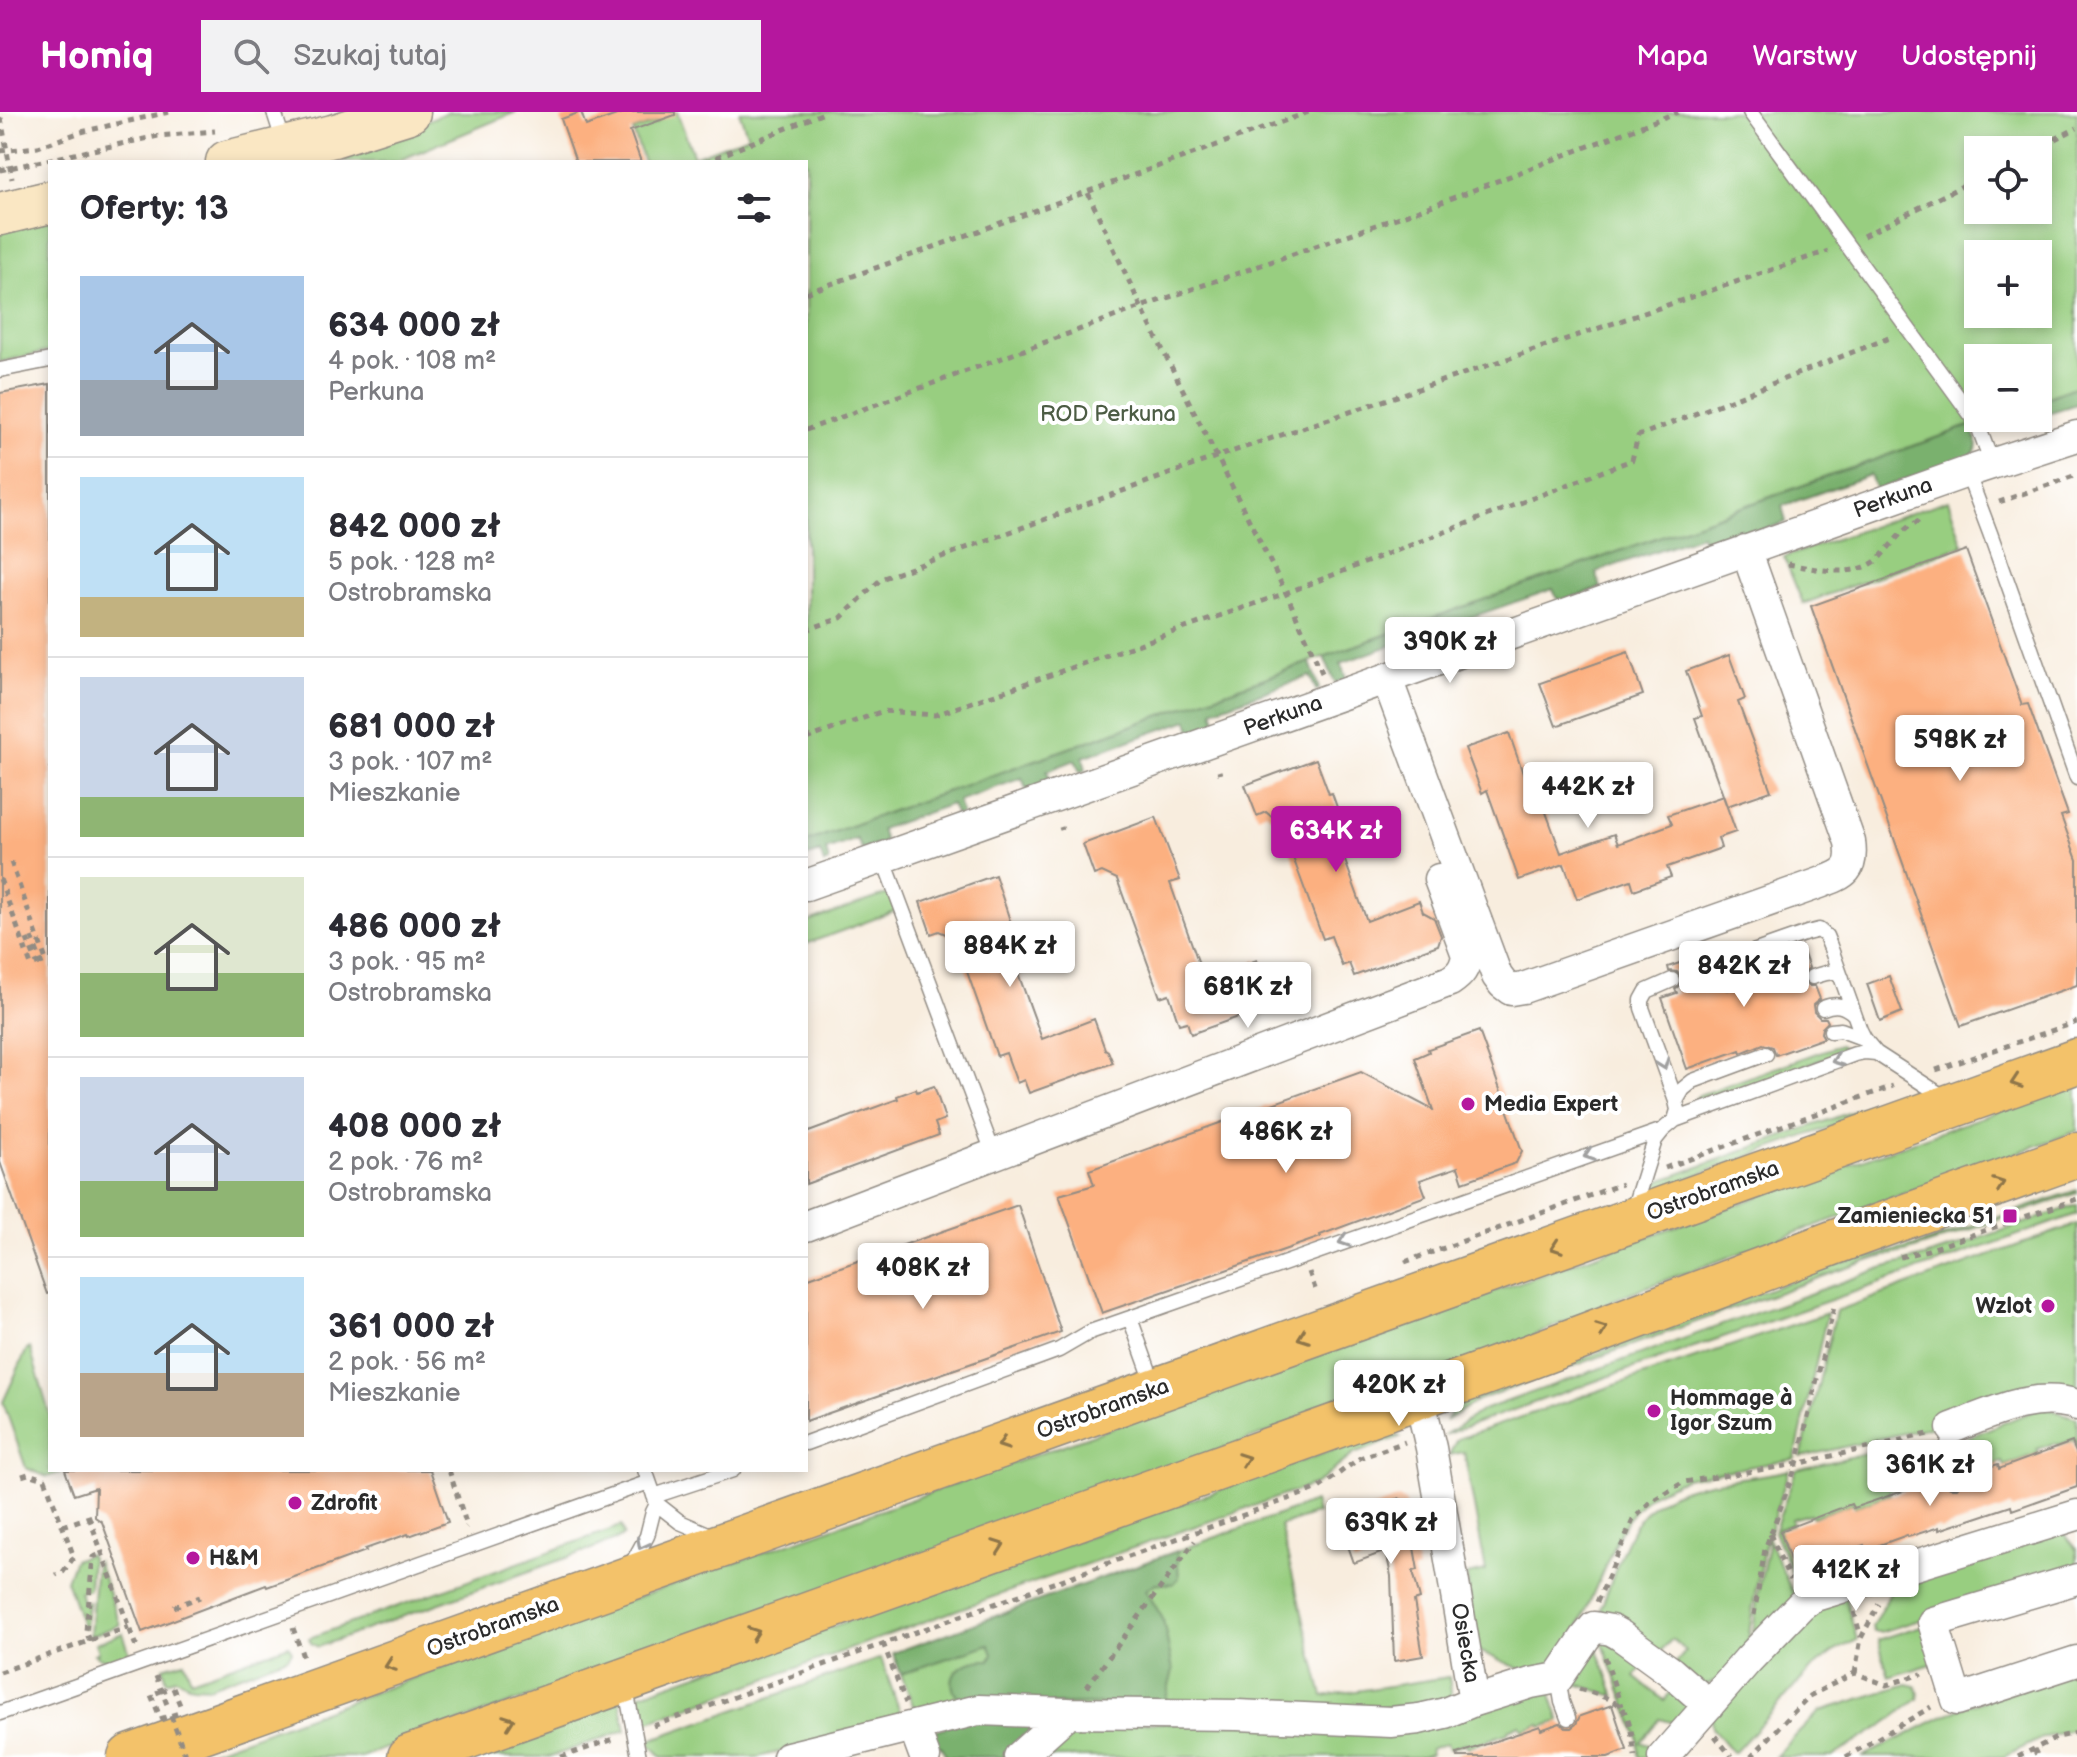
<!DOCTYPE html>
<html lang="pl">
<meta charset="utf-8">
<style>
body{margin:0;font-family:"Balsamiq Sans",sans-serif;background:#f2f2f3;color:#2b2b33;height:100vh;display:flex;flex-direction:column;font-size:30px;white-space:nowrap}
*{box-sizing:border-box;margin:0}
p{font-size:26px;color:#7c7c81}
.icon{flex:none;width:44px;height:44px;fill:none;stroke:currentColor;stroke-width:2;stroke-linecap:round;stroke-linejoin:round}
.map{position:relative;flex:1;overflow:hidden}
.sheet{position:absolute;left:48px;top:48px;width:760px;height:1312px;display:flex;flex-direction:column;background:#fff;border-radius:0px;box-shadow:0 4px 12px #0003}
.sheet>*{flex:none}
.controls{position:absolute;left:1964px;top:24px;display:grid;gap:16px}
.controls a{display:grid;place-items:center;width:88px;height:88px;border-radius:0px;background:#fff;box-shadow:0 4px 12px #0003;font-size:40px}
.price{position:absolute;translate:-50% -68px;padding:0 18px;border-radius:8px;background:#fff;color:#222;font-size:26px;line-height:52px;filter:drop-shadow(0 2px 4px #0008)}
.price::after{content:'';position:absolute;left:50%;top:48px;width:24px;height:18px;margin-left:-12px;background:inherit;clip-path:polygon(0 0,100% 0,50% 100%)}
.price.selected{background:#b5179e;color:#fff}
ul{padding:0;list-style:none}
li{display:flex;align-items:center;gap:24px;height:200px;padding:0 32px}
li+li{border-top:2px solid #e1e1e2}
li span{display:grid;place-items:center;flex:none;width:224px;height:160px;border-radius:0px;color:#555}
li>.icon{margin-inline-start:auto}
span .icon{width:96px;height:96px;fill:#fffc;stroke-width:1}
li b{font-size:34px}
h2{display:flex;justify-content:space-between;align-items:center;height:96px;padding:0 32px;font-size:34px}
header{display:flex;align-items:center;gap:48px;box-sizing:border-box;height:112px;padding:0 40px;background:#b5179e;color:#fff}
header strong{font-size:38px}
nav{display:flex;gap:44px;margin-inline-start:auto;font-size:28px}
.search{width:560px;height:72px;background:#f2f2f3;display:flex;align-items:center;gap:20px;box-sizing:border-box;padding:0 28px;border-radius:0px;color:#7c7c81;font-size:30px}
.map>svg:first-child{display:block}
</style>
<header>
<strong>Homiq</strong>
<div class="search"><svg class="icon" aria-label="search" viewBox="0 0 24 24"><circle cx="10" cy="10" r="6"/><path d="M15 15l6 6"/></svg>Szukaj tutaj</div>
<nav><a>Mapa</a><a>Warstwy</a><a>Udostępnij</a></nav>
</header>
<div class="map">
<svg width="2077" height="1645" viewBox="0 0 2077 1645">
<rect width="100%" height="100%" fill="#fff"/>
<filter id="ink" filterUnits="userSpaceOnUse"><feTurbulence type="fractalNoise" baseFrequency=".0125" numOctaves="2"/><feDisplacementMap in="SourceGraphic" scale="16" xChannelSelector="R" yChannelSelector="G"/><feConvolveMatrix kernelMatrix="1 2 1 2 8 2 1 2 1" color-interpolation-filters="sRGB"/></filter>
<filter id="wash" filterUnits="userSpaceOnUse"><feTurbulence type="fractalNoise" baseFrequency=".006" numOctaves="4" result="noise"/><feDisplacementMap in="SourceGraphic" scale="32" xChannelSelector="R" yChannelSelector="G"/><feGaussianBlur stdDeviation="1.8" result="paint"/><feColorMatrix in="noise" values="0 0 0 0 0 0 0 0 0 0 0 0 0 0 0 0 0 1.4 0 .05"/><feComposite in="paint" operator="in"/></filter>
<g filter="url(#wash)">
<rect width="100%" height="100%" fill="#f8edde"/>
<path fill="#98ce80" stroke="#627c56" stroke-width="2" fill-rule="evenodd" d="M448,0H516L395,50H345L349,34L392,22Z
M655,0H677L694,45L748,24L739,0H2077V274L2038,289V246H1978V306H1991L806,730V50H644L633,19L658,10ZM1978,38H2038V98H1978ZM1978,142H2038V202H1978Z
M50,105V239L0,250V116Z
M1948,388L1963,433L1803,492L1784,445Z
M890,781L896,799L806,832V811Z
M1839,933L1843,936L1842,940L1702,990H1697L1695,987L1699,983Z
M2077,971V1019L1627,1182L1510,1234L361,1645H196L526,1525Z
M1909,979L1914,983L1911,986L1655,1078L1657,1070Z
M2077,1078V1081L1909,1139L1877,1146L1838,1159L1515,1275L1478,1288L1446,1309L1456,1293L1837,1152L1915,1134Z
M2077,1093V1102C1867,1178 1654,1246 1444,1323L1483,1298L1882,1156L1928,1144Z
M2077,1112V1288L1956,1309L1801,1345L1836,1199Z
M1827,1201L1795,1347L1685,1366L1650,1383L1633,1400L1620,1420L1572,1530L1560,1547L1532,1562L1476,1538L1467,1463L1486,1459L1464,1340L1449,1343L1457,1327Z
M30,1236L50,1304V1358H62V1360L47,1365L26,1356L3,1290L27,1237Z
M2043,1295L2077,1306V1336L2074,1328L2057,1333L2055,1331L2037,1337L2039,1341L2004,1354L2002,1350L1985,1355L1983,1351L1963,1358L1964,1361L1959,1362L1953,1347L1956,1330Z
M1387,1319L1400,1325L1354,1342L1316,1372L987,1487L642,1612L636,1588L638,1583Z
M1933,1325L1935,1337L1947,1367L1929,1374L1926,1370L1910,1377L1907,1371L1889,1378L1890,1382L1855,1395L1853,1391L1812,1405L1810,1402L1791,1407L1792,1412L1778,1417L1796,1468L1828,1457L1832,1468L1803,1486L1774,1420L1796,1358Z
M1789,1358L1763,1440L1754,1486L1747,1538L1721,1567L1702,1575L1674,1553L1686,1539L1672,1527L1659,1541L1604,1503L1601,1496C1611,1472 1625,1425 1640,1406C1672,1365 1743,1370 1789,1358Z
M1314,1390L1317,1401L1280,1414L1323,1584L1449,1565L1452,1587L1403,1601L919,1609L893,1541Z
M621,1414L624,1423L616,1428L318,1535L311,1531L309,1526Z
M2061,1418L2077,1437V1459L1881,1520H1874L1872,1515L1896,1470Z
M1769,1429L1797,1490L1752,1532L1757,1486Z
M89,1442L91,1446L89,1477L79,1480L83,1492L88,1490L85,1516H83L66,1468L74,1448Z
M97,1449L120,1513L90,1524L96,1450Z
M1845,1485L1857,1528L1833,1540L1811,1557L1735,1640H1732L1712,1616L1711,1603L1801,1505Z
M1933,1510L1945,1548L1889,1565L1878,1528Z
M123,1521L130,1542C117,1547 106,1552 94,1542L98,1540L95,1531Z
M1601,1527L1646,1550L1635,1565L1664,1588L1677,1573L1689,1590L1681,1613L1660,1607L1641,1630L1660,1637L1651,1645H1639L1638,1625Z
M1595,1530L1615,1584L1569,1570Z
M289,1533L292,1539L288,1545L209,1575L193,1574L176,1566L167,1569L163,1555L184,1549L191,1568Z
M881,1546L902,1606L896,1612L758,1645H662L647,1629Z
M2077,1557V1618H2070L2040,1627L2004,1645H1862L1960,1596Z
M1907,1572L1916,1574L1919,1580L1918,1587L1882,1614L1832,1645H1775L1815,1604L1821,1599Z
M1550,1579L1560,1609L1542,1615L1540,1612L1523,1618L1520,1613L1508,1618V1621L1468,1635L1465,1631L1449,1637L1447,1631L1430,1637L1431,1642L1422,1645H1029L1067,1611H1230Z
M620,1588L626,1618L550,1645H477L499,1632Z"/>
<path fill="#7ab16e" stroke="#526e4c" stroke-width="2" d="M2077,274V292L2038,304V289Z
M1972,313L1978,334L1972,344L1876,378L1870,363L1782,394L1786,410L1707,438L1701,423L1596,460L1601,476L1559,490L1553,477L1454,511L1459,526L1429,538L1423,522L1341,551L1346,567L1335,571L1324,545Z
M1310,550L1319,577L1316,578L1310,564L1213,598L1217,611L1193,620L1188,608L1083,645L1086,658L1080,660L1075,648L1047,659L1051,671L1027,679L1022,666L958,689L962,702L956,704L951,692L881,717L885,730L862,738L857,727L826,738L829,750L824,752L820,740L806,745V730Z
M1177,1439L1179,1466L1173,1472L1156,1471L1146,1478L1163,1507L1173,1558L1165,1591L968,1594C936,1571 957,1547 990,1548L993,1542L989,1532L901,1562L893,1541Z
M979,1604L1049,1608L1008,1645H946L943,1636L924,1622Z"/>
<g id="blocks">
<path fill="#fcb080" d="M581,0L586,14L625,0H675V3L630,19L641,50H576L561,7Z
M50,272V1181L47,1182L0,1050V281Z
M1966,438L2022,593L2028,592L2068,702L2061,704L2077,748V873L1961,914L1811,494Z
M1628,540L1643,583L1556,614L1540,571Z
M1729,543L1745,587L1738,590L1771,679L1727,694L1695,606L1702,604L1686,559Z
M1509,621L1525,667L1533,665L1561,741L1614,722L1618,732L1672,712L1668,703L1723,684L1736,720L1718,726L1721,736L1667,755L1671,765L1634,778L1631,768L1577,787L1564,752L1519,768L1487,678L1482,681L1465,636Z
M1316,647L1329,682L1332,681L1342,710L1332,713L1367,809L1419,789L1423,800L1434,806L1441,824L1438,833L1354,864L1349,851L1342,854L1331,824L1323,827L1281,713L1266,700L1257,704L1245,673Z
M1156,705L1180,768L1170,771L1204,866L1257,848L1267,878L1286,888L1191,922L1187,910L1179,912L1169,882L1160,885L1117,767L1102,760L1094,763L1083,732Z
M995,763L1016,827L1007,831L1042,927L1094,907L1105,937L1108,939L1113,951L1029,981L1024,968L1017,971L1006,941L997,944L955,826L939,819L931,822L920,790Z
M1801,834L1809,856L1803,862V868L1809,874H1815L1820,887L1813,893L1814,900L1820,906H1826L1828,910L1822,916L1821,921L1824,926L1776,943L1773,935L1763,932L1741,941L1740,938L1687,957L1662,886L1677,881L1675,877L1680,873L1681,865L1677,860L1669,859L1668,855L1706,842L1707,846L1700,852L1701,859L1707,865L1715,864L1718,874L1728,878L1735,873V861L1739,856Z
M1889,864L1902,900L1880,909L1867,872Z
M1479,919L1522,1039L1516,1051L1463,1070L1458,1055L1420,1068L1426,1084L1320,1123L1321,1125L1102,1201L1059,1083L1094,1073L1089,1058L1361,960L1433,998L1415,946L1429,940L1428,937Z
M934,974L945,1007L935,1011L939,1023L806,1072V1021L898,987L897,984L916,977L917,980Z
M1018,1093L1061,1220L806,1309V1167Z
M2072,1330L2077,1344V1375L2012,1398L2011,1394L1939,1418V1415L1908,1425L1907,1423L1866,1438L1864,1433L1825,1447L1827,1454L1796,1465L1780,1419L1851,1392L1853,1396L1924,1372L1926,1377L1944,1370L1950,1376H1957L1962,1370V1364L1998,1352L1999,1357Z
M65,1358H430L448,1410L409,1424L408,1422L365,1437L366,1439L267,1475L266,1473L142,1520L102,1410L95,1405L96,1376L74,1383Z
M1399,1386L1406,1391L1418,1458L1413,1459L1420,1487L1414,1489L1423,1544L1394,1549L1391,1464L1386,1439L1354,1451L1339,1408Z
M1612,1593L1627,1638L1608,1645H1458L1457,1642L1540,1614L1541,1618L1560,1611L1566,1616H1571L1576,1612L1580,1604Z"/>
</g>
</g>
<g filter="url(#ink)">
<use href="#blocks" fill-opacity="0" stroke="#928c84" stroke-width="2"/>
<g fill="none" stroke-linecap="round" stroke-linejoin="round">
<defs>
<path id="lane" d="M274,0L284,31
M1750,0L1977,311L1992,351
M0,258L50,248
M1967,360L1990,421L2077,666
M883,746L994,1043
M1710,855L1807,821L1819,818L1826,824L1830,834L1860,918L1865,928L1876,941
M1812,865L1826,861L1835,860L1842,866
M1672,868L1647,879L1642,888V896L1676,989L1678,998L1675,1008
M1726,868L1725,859L1732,847
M1823,896C1836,891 1844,893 1854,902
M1831,919L1841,918L1865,927
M1676,989L1683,977L1693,969L1766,942
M1632,1101L1655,1028L1663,1018L1675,1008L1855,942L1865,940L1876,941L1947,987
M1130,1206L1154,1273
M1952,1316C1945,1335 1947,1348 1953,1367
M806,1331L1059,1238L1090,1220L1130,1206L1663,1018
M645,1358L657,1392L680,1410L715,1425
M654,1384L733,1358
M629,1457L647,1424L653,1400L657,1392
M1558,1566L1562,1590L1568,1606
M625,1572L639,1645
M0,1601L649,1370"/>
<path id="street" d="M1387,567L1497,864L1503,872L1511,878L1523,876L1820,771C1845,762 1854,758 1850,730L1746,438
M806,773L1967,360L2077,324
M806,1114L1450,869C1461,862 1465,856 1467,843L1439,767
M1419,1284L1431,1336L1474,1589
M1952,1316C1991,1301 2035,1279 2077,1293
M2077,1467L1933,1510L1957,1588L2077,1549
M914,1615L925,1645
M788,1645L978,1598L1068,1601L1237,1603L1391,1610L1419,1607L1445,1601L1474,1589L1531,1571L1558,1566L1585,1526L1594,1515L1611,1518L1620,1523L1671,1560L1709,1593
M1019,1645L1068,1601
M1663,1645L1748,1548L1801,1493L1812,1485L2077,1403"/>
<path id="secondary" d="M227,50L333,24L409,0
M0,102L50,90"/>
<path id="primary" d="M130,1645L2077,949
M410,1645L1529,1245L1846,1126L2077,1043"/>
</defs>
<use href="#lane" stroke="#928c84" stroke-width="17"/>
<use href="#street" stroke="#928c84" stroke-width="33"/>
<use href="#secondary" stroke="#928c84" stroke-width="45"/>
<use href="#primary" stroke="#928c84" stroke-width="47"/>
<path stroke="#928c84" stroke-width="5" stroke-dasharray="6 6" stroke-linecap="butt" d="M1,6L12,67
M2033,38L2077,16
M0,39L38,35L81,20L169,0
M705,50L826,0
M0,58L158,24L215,19
M1088,81L1141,195L1286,481L1323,563
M1863,124L1978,66
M806,181L1309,0
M806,318L1141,195L1442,90L1678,0
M1999,390L2077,363
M1788,452C1817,457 1861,469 1883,442C1894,430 1904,415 1919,409
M806,518L841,506L881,467L1216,345L1828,139
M806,627L883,599L935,603L1286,481L1632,348L1638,324L1894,224
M1219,659L1220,662
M1061,715L1062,718
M11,750L47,851
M0,767L32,856
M32,825L42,853
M27,827L38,854
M1936,958L2077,910
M1665,1056L1893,974
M1900,1145L1928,1138L2077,1087
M1405,1150L1622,1072
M1309,1160L1317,1182
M449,1358L467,1414L466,1415
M22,1364L28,1362L45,1367L74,1445L63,1460L56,1463
M89,1405L135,1532L139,1530
M63,1414L95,1403
M1770,1422L1790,1468
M1597,1490L1633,1408L1650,1390L1684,1370L1797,1352L1928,1322
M174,1495L200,1485
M1854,1500L1861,1525
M1754,1503L1765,1437L1797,1352L1834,1195
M293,1516L303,1545
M90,1529L86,1519L93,1445L102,1442
M883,1531L906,1591
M1605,1545L1621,1594
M0,1560L129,1515
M1855,1561L1861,1526L1879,1492
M156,1564L168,1595
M1087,1575L1195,1429
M173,1576L180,1593
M1579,1577C1627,1591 1628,1594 1635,1644
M158,1600L151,1583L161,1579L162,1581
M653,1614L1319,1376L1360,1346L1405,1330
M1715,1624L1731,1644
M2034,1637L2038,1645
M561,1645L617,1626
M1751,1645L1809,1584L1855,1561L1886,1573L1922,1562
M1846,1645L1931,1595
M2018,1645L2058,1625L2077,1621"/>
<use href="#lane" stroke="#fff" stroke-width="14"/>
<use href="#street" stroke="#fff" stroke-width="30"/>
<use href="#secondary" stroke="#fae7c3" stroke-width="42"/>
<use href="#primary" stroke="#f3c26a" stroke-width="44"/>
<path stroke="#928c84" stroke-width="5" stroke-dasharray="6 6" stroke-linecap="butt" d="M161,1579L173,1576
M171,1604L186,1645
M160,1607L182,1600"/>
</g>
<defs><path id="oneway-chevron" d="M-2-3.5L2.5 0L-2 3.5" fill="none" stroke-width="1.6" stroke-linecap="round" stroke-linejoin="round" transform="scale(2)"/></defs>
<g stroke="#a0a0a0">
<use href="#oneway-chevron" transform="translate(1837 948) rotate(160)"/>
<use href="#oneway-chevron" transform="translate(1663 952) rotate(70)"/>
<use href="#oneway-chevron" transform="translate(1589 1043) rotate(161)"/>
<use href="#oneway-chevron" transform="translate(1344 1129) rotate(161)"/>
<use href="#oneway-chevron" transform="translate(642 1432) rotate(118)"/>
</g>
<g stroke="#8f764a">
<use href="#oneway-chevron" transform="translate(2016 970) rotate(161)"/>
<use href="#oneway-chevron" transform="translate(1999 1072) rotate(-20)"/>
<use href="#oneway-chevron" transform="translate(1556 1135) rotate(161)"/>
<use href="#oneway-chevron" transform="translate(1602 1217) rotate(-21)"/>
<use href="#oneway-chevron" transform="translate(1303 1225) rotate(160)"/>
<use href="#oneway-chevron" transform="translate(1003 1332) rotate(161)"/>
<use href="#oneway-chevron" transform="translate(1244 1347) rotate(-20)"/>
<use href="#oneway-chevron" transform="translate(999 1434) rotate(-20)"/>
<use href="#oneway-chevron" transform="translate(754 1521) rotate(-20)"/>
<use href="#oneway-chevron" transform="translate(390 1553) rotate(160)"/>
<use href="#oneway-chevron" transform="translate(509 1609) rotate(-20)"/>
</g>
</g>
<g fill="#b5179e" stroke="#fff" stroke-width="3">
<circle cx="1468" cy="992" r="8"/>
<rect x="2002" y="1096" width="16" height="16" rx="4"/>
<circle cx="2048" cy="1194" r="8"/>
<circle cx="1654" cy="1299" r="8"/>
<circle cx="295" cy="1391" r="8"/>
<circle cx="193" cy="1446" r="8"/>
</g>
<g text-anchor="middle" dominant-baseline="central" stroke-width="8" stroke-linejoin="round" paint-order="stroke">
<g font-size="22" fill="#4c5c44" stroke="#fff">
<text x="1108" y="302">ROD Perkuna</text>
</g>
<g font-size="22" fill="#2b2b2b" stroke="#fff">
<text transform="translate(1893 386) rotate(-20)">Perkuna</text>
<text transform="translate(1283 604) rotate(-20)">Perkuna</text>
<text transform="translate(1713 1079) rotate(-20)">Ostrobramska</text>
<text transform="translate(1103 1297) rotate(-20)">Ostrobramska</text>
<text transform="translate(493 1515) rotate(-20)">Ostrobramska</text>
<text transform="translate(1465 1531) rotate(80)">Osiecka</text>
</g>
<g font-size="22" font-weight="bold" fill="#2b2b2b" stroke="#fff" text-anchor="start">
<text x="1484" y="992">Media Expert</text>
<text x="1994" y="1104" text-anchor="end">Zamieniecka 51</text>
<text x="2032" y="1194" text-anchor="end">Wzlot</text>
<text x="1670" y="1286">Hommage à<tspan x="1670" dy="25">Igor Szum</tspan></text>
<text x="311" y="1391">Zdrofit</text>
<text x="209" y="1446">H&amp;M</text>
</g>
</g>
</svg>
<div class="controls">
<a><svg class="icon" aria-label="locate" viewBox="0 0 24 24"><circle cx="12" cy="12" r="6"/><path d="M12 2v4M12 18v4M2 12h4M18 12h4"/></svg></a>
<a>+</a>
<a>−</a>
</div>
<b class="price" style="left:1450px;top:573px">390K zł</b>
<b class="price" style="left:1960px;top:671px">598K zł</b>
<b class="price" style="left:1588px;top:718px">442K zł</b>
<b class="price selected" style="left:1336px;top:762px">634K zł</b>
<b class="price" style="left:1010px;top:877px">884K zł</b>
<b class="price" style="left:1744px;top:897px">842K zł</b>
<b class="price" style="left:1248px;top:918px">681K zł</b>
<b class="price" style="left:1286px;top:1063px">486K zł</b>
<b class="price" style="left:923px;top:1199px">408K zł</b>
<b class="price" style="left:1399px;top:1316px">420K zł</b>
<b class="price" style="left:1930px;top:1396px">361K zł</b>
<b class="price" style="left:1391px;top:1454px">639K zł</b>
<b class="price" style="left:1856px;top:1501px">412K zł</b>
<section class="sheet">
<h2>Oferty: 13<svg class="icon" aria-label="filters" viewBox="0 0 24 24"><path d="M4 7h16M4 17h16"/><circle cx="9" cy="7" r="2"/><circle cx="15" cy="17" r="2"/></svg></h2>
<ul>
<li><span style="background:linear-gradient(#a9c7e8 65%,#9aa5b1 0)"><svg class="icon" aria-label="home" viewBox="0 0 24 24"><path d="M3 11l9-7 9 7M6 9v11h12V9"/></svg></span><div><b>634 000 zł</b><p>4 pok. · 108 m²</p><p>Perkuna</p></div></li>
<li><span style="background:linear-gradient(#bfe0f5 75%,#c2b280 0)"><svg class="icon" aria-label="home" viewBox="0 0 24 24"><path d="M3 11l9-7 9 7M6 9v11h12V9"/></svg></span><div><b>842 000 zł</b><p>5 pok. · 128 m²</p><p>Ostrobramska</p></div></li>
<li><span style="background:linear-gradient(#c9d6e8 75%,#8fb573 0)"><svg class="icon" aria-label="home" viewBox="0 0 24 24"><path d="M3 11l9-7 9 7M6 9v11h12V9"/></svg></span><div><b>681 000 zł</b><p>3 pok. · 107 m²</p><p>Mieszkanie</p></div></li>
<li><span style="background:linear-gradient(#dfe7d0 60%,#8fb573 0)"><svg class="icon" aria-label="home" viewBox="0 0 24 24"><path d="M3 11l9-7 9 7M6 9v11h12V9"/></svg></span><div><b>486 000 zł</b><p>3 pok. · 95 m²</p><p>Ostrobramska</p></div></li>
<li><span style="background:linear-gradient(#c9d6e8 65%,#8fb573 0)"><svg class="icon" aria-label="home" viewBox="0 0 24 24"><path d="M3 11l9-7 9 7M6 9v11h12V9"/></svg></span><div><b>408 000 zł</b><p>2 pok. · 76 m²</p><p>Ostrobramska</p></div></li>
<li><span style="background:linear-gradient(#bfe0f5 60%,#b9a48a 0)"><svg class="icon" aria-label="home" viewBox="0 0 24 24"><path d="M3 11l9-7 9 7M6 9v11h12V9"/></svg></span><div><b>361 000 zł</b><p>2 pok. · 56 m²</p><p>Mieszkanie</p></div></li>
</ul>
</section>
</div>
